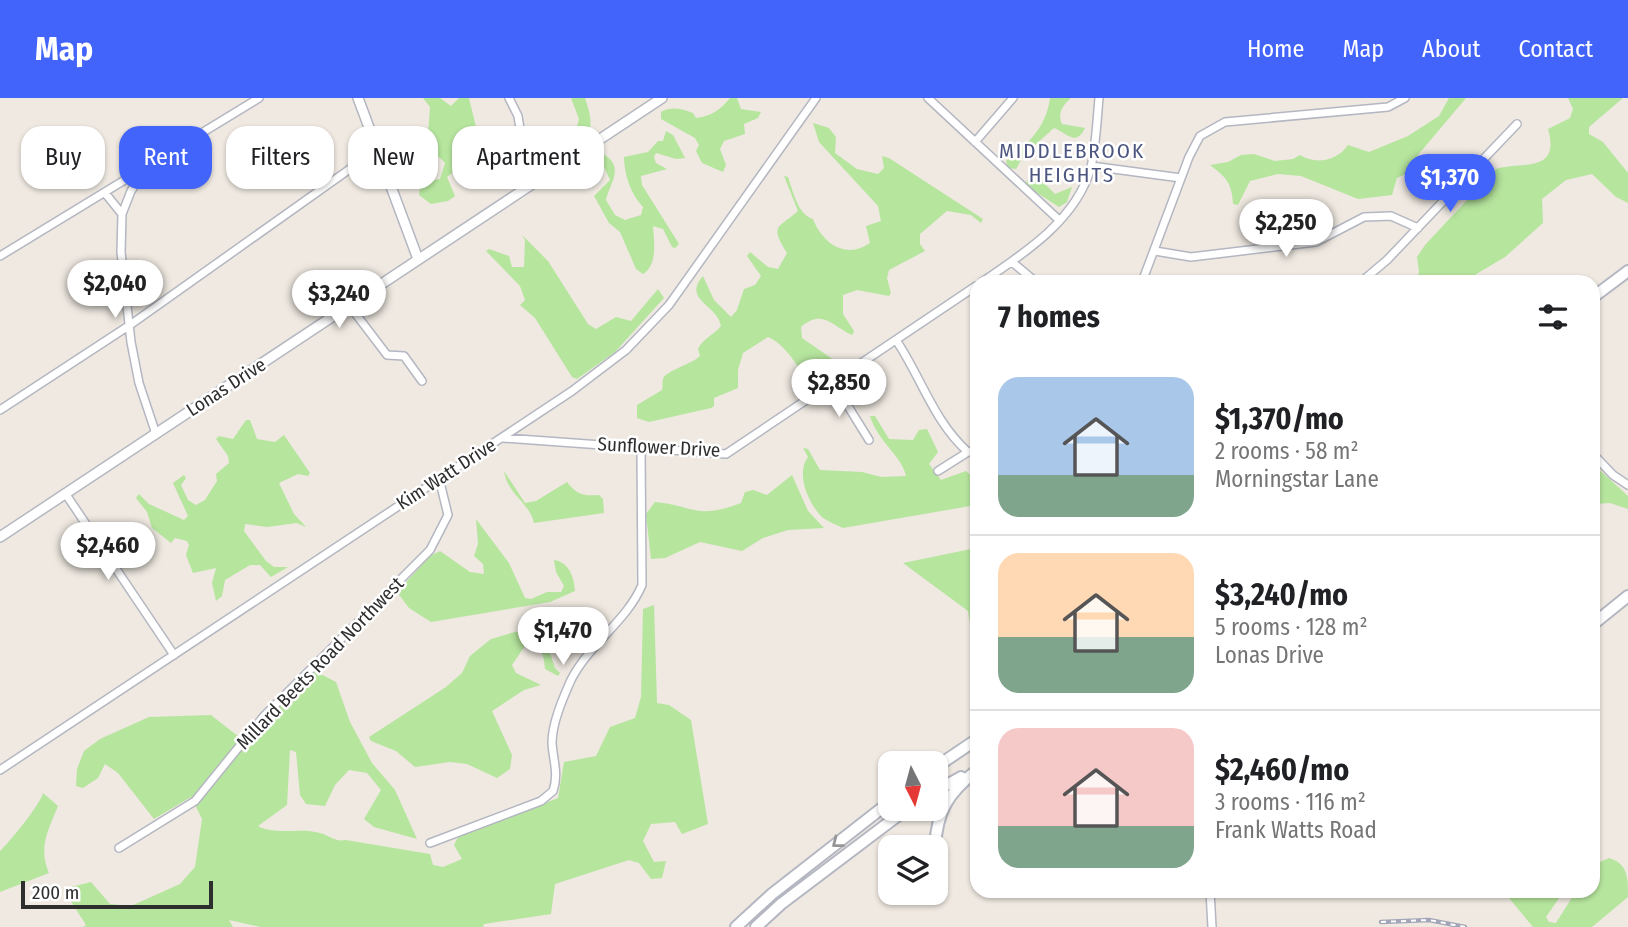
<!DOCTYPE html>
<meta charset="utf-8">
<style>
body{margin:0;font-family:"Fira Sans Condensed",sans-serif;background:#f2f2f2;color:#202124;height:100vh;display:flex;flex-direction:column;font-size:26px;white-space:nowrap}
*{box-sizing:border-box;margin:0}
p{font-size:23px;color:#757577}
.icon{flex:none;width:38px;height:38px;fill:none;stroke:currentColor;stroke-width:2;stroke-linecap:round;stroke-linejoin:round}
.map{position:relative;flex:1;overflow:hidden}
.sheet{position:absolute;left:970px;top:177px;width:630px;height:623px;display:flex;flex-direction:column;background:#fff;border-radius:21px;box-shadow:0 2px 5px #0004}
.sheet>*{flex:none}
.top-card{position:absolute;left:21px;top:28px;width:665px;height:63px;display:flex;gap:14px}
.needle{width:46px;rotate:174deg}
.controls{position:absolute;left:878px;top:653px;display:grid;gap:14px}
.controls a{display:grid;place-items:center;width:70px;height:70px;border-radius:14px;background:#fff;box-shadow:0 2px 5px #0004;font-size:35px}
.scale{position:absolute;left:21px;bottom:18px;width:192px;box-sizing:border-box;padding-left:7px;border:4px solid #2e2e2e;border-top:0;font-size:19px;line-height:24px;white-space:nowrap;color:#2e2e2e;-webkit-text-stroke:5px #fff;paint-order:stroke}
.price{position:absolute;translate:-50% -60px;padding:0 16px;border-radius:24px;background:#fff;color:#222;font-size:23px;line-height:46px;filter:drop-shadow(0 2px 4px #0008)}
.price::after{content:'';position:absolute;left:50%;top:42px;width:21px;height:16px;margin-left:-10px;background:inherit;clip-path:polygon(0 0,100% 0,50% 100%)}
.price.selected{background:#4264fb;color:#fff}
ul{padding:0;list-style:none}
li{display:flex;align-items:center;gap:21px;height:175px;padding:0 28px}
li+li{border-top:2px solid #e0e0e0}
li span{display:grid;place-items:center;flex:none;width:196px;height:140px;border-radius:21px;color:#555}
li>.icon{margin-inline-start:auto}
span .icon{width:84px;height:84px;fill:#fffc;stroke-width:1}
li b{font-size:30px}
h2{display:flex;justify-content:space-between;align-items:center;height:84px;padding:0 28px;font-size:30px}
.pill{padding:0 24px;border-radius:21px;background:#fff;box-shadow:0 2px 5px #0004;font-size:24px;line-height:63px}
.pill.selected{background:#4264fb;color:#fff}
header{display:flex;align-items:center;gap:42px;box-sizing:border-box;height:98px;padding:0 35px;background:#4264fb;color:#fff}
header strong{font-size:33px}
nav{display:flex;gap:38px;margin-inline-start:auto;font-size:24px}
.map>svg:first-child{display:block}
</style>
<header>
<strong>Map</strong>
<nav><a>Home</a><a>Map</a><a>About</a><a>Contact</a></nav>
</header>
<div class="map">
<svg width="1628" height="829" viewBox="0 0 1628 829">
<rect width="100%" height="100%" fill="#efe9e1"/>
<path fill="#b6e59e" d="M423,0H440L451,8L459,0H469L476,29L463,38L466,47L498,46L501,49C488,68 465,65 447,79L455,98L448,103L431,106L419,97L420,89L428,83L440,81L445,65L436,56L428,36L430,9Z
M571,0H585C591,17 596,36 578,47L574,41L579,21Z
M730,0H737L741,11L761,14L758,20L744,26L745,36L724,43L720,51L726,67L723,74L702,65L696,53L699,47L695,40L661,21V14C672,8 682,11 693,15L696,20C712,18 720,12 730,0Z
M1050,0H1071C1063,7 1057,15 1062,26L1085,30C1076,49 1067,35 1054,30L1024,57L1016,71L1008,70L1006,63C1028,46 1046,30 1050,0Z
M1449,0H1466L1418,57C1417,72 1410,74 1397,80L1392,97L1358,101L1301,78L1278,76L1250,83L1238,107L1233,106C1232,85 1226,79 1210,67L1228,64L1241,57L1254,56L1275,63L1293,61L1300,57C1316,67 1337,63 1348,47L1369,54L1408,38L1439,18Z
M1568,0H1623L1589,29V36L1603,44L1628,75V105L1616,99L1592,76L1566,82L1542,101L1543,125L1505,159L1463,184H1416L1419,174L1417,159L1425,147L1496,71C1521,63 1561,76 1548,31L1570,20L1573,11Z
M813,25L829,30L836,39L835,55L857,71L878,76L884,70L882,58L889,60L983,121L981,125L971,117L947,113L920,136V146L925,153L889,172L887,180L891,195L889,198L857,192L843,197V216L854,233L852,237C833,229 823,210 801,229L802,240L844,269L817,289C798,276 791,249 768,239L743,255L738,272V290L714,300V308L711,310L649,324L637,320V307L662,292C663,289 662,285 663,281C665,273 692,266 700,258L698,251C702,241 714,237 721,228C717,206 682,202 703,178L714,202L731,219L737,212L744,191L755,187L761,178L747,158L750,154L768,169L778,171L787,155C769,126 778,131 798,113L784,78L788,79C793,93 798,117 813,121C822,145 846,162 870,145L866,128L881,123L878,108L819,44Z
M666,33L673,37L685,60L676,61L656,55L654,59L656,65L667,71L641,78L642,87L679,146L675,150L672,149L663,131L653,128C654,143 658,167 643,176L636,171L620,134L609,125L594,98L610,82L600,60L603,56C626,69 609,86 606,102L615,117L625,122L641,117L643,109C631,97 624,76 624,59L648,54L658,43H663Z
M1037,78L1055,96L1072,89L1067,104L1059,109L1025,87L1029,80Z
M522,137L548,163L588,226L596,231L616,219L631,223L658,191L664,200L615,254L577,281L572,279L535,220L520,207L525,202L520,188L486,153L489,151L509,158L512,169H524L525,142Z
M870,318H875L889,341L913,342L919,332L927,331L938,354L929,366L941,382L966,373L976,382V407L843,430C837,427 829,424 823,420C809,407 795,376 808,359L803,350L808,351L820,372L862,374L881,379L906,378C902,358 878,344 870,318Z
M246,322H250L257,341L275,344L284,337L310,375L308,378L298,376L279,385L294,416L306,429L297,425L267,429L245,426L244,433L266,463L274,469H288L271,479L260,467H250L225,482L222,498L216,503L212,485L216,470L193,475L186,457L189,447L187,443L175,440L171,445L152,430L147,414L136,400L139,396L149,406L184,422L188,418L173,385L184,377L186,380L181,387L188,402L196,407L205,402L217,383L216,376L229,365L228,358L216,341L219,338L233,341Z
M1593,366L1628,398V411L1610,405L1596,406L1593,397Z
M504,373L525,405L536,403L567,384C577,397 584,398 599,397L603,401L604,415L534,425C530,405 507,396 504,373Z
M792,377L808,413L824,430L788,432L763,440L742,453L700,444L665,460L651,461L646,416L655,404C696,408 695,422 741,405L745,394L753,392L767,397Z
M476,421L509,465L525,500L531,501L547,494H561L564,488L556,474L554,462C569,464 574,479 575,493L550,504L431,524L409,510L397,494L430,458L440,453L470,474L484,476L483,466L474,458L478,446Z
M976,450V545L973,542L968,513L903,465Z
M654,507L657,605L669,607L691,622L708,726L682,736L675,724L651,726L643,743L654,764L666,763L662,780L651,781L639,765L629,762L555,786L551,816L484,826L483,829H261L229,822L233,829H83L86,827L63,791L91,784L110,806L131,808L180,786L195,769L202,721L191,699L154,721L118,675L105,666L98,680L83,690L76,688L77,671L84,653L100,641L149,619L211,617L239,639L248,643L313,572L336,584L350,624L372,665L395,692L417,741L374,729L364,721L381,692L367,675L349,672L335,687L325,708L306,706L300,697L296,654L290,652L287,707L258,728C276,738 300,729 320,735C331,738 334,744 346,742L430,756L433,767L443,769L462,761L454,747L458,739L558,700L564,664L596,658L610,629L635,620L641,599L643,511Z
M515,534L550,538L559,534L566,538L548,549L555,570L560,575L558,578L545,571C544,557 542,548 527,545L512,567L516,575L541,587L524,592L492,613L512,657L510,671L497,680L467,666L450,664L415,669L396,653L371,643L369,639L446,589L462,575L470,558L491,541Z
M43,695L58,708C48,733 38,749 49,775L0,794V753C9,745 42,704 43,695Z
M1609,760C1628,766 1628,779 1628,799L1592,829H1533L1503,793H1564L1546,819L1549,824L1556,825L1576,793H1592L1593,767Z"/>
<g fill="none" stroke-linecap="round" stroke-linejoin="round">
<defs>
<path id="minor" d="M509,0L518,18L529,88
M928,0L1059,122
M975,44L1013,0
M1091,68L1181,80
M105,95L122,116L121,154L131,244L139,285L156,336
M122,116L131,93L144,73
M1155,153L1191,159L1316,144L1364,119L1391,118L1418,130
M0,158L259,0
M1012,164L1036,184
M982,184C1025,155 1077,121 1091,69C1096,47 1097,22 1099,0
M1142,184L1189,59L1200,38L1225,24L1388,9L1405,0
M1361,184L1387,162L1517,26
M349,207L387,257L404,258L422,283
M896,242C921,279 934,324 968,354
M833,284L869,342
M0,312L130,227L378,51
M503,340L726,356L976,188
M1592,355L1613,377L1628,387
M938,373L968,354L976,353
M65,395L174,557
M0,672L572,293L626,252L669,207L816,0
M430,745L541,703L553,693C559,676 553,662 552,645C552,625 563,600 571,582C589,546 627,523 642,487L641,350
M119,750L195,703L264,618L430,452L448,417L439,380
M1210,793L1212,829"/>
<path id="tertiary" d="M358,0L418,161
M0,439L662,0"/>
<path id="secondary" d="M1592,200L1628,173
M1592,527L1628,498
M936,669L976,642
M936,693L961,679
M935,749C937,713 948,695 976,673
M736,829L772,796L891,703
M756,829L781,806L908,710"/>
</defs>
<use href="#minor" stroke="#b4b7c1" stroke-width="10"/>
<use href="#tertiary" stroke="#b4b7c1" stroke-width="12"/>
<use href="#secondary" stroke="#b4b7c1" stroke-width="14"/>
<use href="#minor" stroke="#fff" stroke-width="7"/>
<use href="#tertiary" stroke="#fff" stroke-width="9"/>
<use href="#secondary" stroke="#fff" stroke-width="10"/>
<defs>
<path id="rail" d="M1381,824L1429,822L1465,829"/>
</defs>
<use href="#rail" stroke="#a3a6b8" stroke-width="4.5"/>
<use href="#rail" stroke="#fff" stroke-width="2" stroke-dasharray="5" stroke-linecap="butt"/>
</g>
<defs><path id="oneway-chevron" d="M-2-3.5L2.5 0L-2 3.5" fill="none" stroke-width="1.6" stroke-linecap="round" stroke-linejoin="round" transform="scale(1.75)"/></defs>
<use stroke="#969696" href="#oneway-chevron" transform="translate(837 745) rotate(142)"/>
<g text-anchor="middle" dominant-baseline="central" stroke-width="5" stroke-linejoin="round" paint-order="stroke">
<g font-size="19" fill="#2e2e2e" stroke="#fff">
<text transform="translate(226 289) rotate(-33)">Lonas Drive</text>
<text transform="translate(659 349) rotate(3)">Sunflower Drive</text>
<text transform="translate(446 376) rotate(-33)">Kim Watt Drive</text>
<text transform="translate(320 565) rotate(-46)">Millard Beets Road Northwest</text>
</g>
<g font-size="21" letter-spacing="2" fill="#4d5680" stroke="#fff">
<text x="1072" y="53">MIDDLEBROOK<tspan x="1072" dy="24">HEIGHTS</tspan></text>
</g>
</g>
</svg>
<div class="controls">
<a><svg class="needle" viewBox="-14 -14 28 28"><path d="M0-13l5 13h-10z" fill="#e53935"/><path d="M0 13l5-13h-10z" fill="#757577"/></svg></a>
<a><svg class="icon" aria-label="layers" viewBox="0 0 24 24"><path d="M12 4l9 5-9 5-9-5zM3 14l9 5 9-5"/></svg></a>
</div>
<div class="scale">200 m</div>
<b class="price selected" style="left:1450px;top:116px">$1,370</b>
<b class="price" style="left:1286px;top:161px">$2,250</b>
<b class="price" style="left:115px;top:222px">$2,040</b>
<b class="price" style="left:339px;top:232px">$3,240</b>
<b class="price" style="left:839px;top:321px">$2,850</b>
<b class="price" style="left:108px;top:484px">$2,460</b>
<b class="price" style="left:563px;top:569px">$1,470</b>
<div class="top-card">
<a class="pill">Buy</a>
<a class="pill selected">Rent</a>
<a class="pill">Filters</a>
<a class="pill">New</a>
<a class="pill">Apartment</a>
</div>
<section class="sheet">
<h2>7 homes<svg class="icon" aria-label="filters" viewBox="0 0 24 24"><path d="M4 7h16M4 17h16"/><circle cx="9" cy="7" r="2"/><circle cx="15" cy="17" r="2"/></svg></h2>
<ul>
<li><span style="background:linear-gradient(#a9c7e8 70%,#7fa58c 0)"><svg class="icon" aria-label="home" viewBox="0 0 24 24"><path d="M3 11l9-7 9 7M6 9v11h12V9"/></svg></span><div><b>$1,370/mo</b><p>2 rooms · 58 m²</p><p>Morningstar Lane</p></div></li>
<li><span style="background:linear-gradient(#ffd9b3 60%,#7fa58c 0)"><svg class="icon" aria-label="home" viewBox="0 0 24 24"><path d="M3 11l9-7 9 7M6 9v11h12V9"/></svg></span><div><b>$3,240/mo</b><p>5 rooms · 128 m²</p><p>Lonas Drive</p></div></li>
<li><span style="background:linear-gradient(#f6c9c9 70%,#7fa58c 0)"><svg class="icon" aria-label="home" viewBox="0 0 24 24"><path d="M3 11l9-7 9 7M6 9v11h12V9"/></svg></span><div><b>$2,460/mo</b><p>3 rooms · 116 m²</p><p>Frank Watts Road</p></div></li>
</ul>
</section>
</div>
